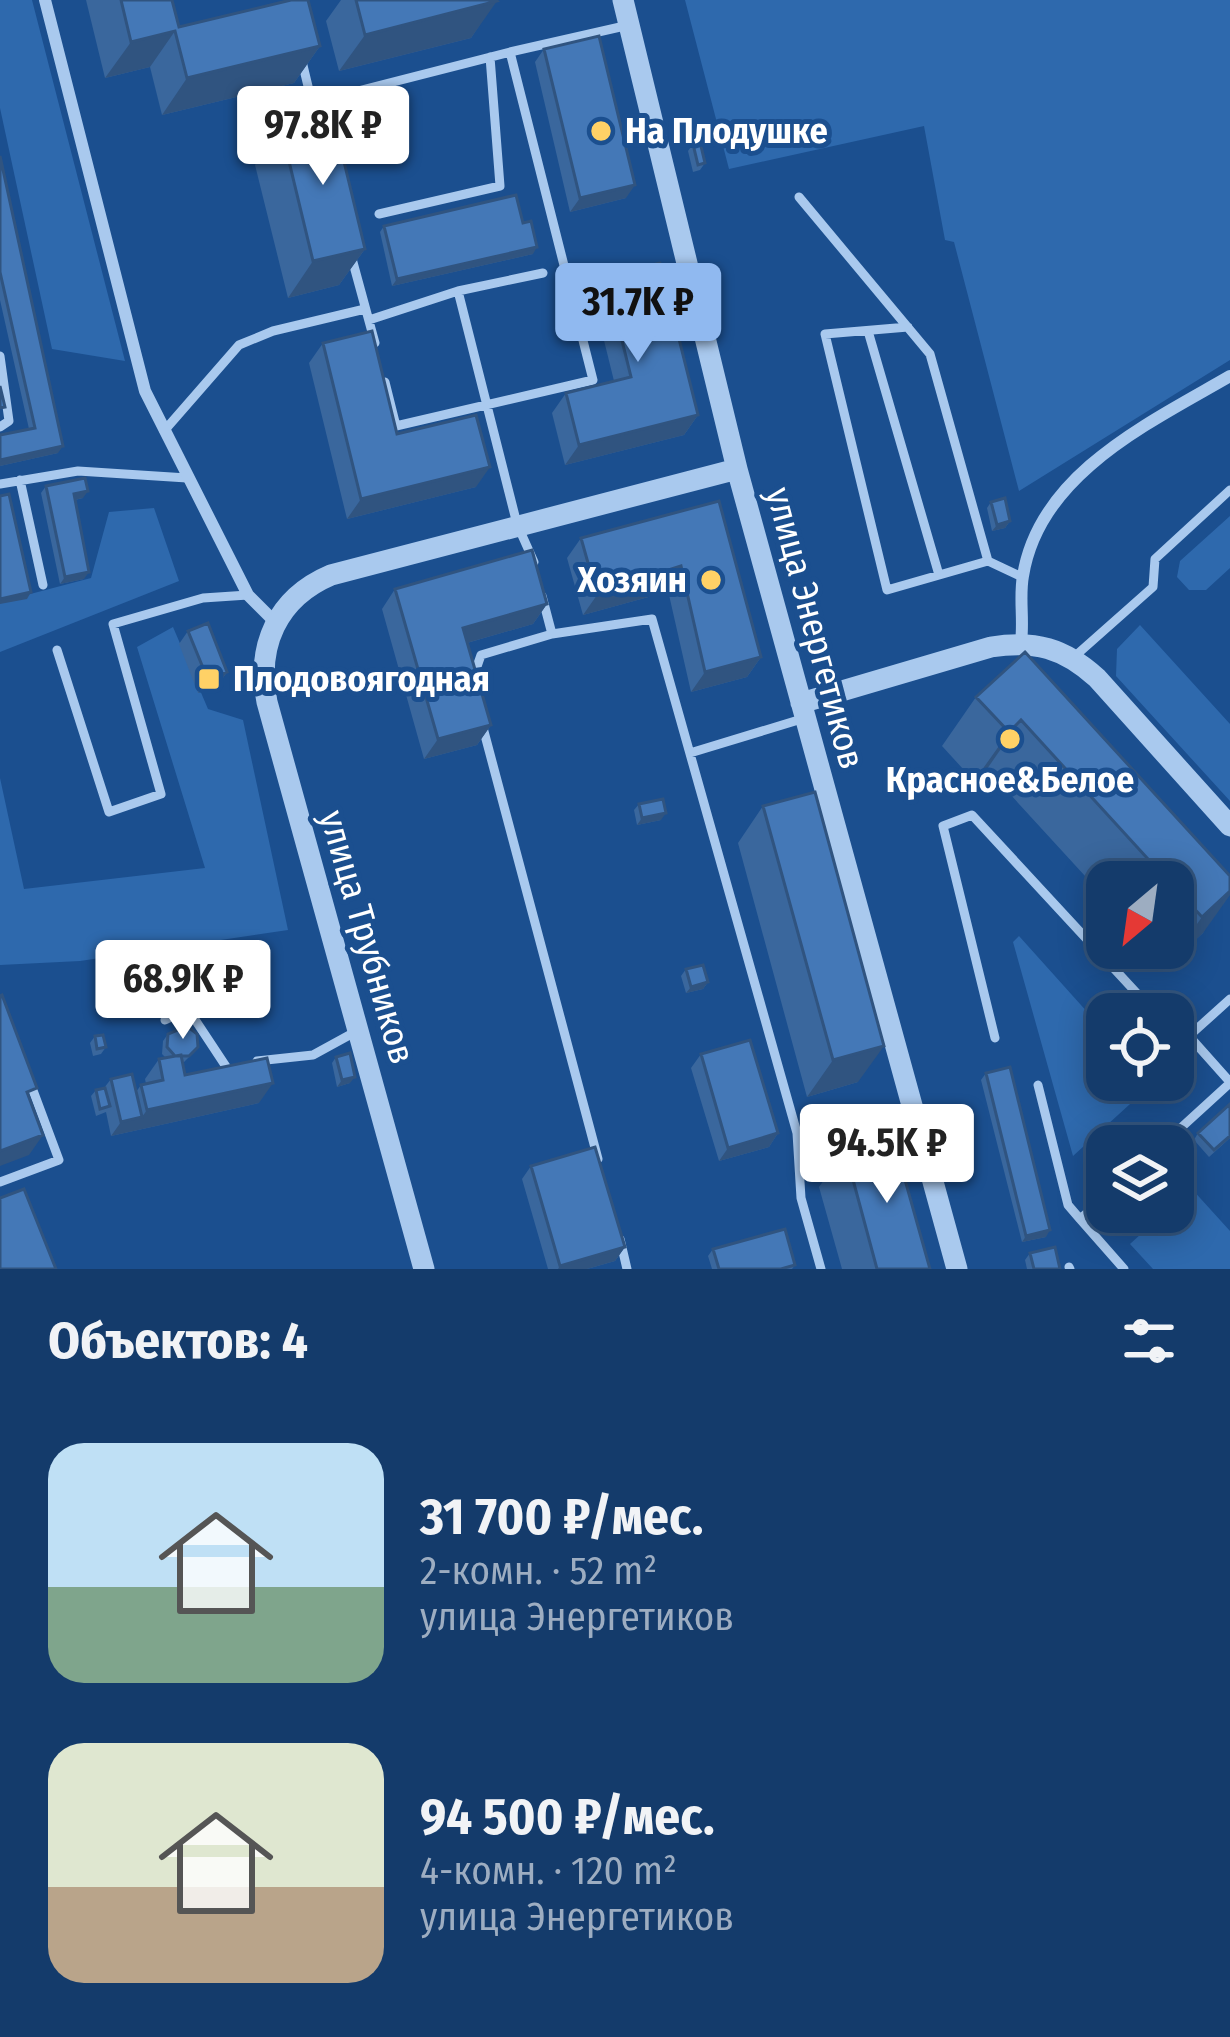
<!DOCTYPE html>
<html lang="ru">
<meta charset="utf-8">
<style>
body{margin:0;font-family:"Fira Sans Condensed",sans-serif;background:#214673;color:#f1f3f6;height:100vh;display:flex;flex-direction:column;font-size:45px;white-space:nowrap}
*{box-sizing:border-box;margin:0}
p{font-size:39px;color:#9dadc1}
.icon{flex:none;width:66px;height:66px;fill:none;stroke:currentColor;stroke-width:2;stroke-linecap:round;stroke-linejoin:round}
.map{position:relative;height:1269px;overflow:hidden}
.details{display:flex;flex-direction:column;background:#143b6b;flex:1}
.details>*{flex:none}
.needle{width:78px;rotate:209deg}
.tools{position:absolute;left:1086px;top:861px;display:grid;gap:24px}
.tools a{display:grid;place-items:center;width:108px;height:108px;border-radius:24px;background:#143b6b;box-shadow:0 6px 30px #0003,0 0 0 3px #33557e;font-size:60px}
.price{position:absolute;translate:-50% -102px;padding:0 27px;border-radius:12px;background:#fff;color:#222;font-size:39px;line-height:78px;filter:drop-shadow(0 3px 6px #0008)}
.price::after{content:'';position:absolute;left:50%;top:72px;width:36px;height:27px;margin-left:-18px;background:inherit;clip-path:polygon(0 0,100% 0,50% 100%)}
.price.current{background:#90b9f0;color:#111}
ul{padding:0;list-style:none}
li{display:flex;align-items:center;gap:36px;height:300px;padding:0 48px}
li span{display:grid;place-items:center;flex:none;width:336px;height:240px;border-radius:36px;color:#555}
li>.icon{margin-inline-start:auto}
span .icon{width:144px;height:144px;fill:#fffc;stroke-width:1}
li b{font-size:51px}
h2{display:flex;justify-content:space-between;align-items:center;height:144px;padding:0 48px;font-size:51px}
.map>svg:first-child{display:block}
</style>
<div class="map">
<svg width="1230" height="1269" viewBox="0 0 1230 1269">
<rect width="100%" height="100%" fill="#1b4f8f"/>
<path fill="#2e69ad" d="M0,0H32L125,361L52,349L0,108Z
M685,0H1230V360L1019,491L954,242L945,240L924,126L729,169Z
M154,508L179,581L0,652V602L91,578L109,512Z
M1230,516V568L1206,590H1189L1177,577L1180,561Z
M1140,625L1230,724V801L1116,676L1117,649Z
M173,627L208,709L243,720L288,930L80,961L0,965V778L24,889L205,868L137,647Z
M1019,936L1107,1034V1080L1152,1084L1073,1156L1013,942Z
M1191,1188L1230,1231V1269H1153L1130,1244L1165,1212H1173V1204Z"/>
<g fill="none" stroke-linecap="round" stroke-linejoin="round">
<path stroke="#a9c9ee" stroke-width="9" d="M301,57L318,128
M311,103L510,52
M799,197L930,354L988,561L1022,577
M379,214L500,186L490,57
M351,255L375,343
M458,291L517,524L534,562
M369,320L458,291L543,273
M908,327L825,334L887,590L988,561
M868,331L939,575
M0,356L9,421L0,427
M385,382L396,426L593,380L510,52L629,25
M164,431L239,345L273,331L365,309
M20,480L43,585
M0,484L78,471L187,478
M542,596L552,634
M57,650L109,812L161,794L113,624L203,598L248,595
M1074,657L1153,587L1155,559L1230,490
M473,678L481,655L552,634L652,619L797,1133L801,1198L821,1269
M482,724L598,1159
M690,753L805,718
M165,1020L188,1009L227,1068
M1173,1028L1189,1036L1230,1082
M1189,1036L1230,999
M995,1038L943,826L972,815L1156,1014
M257,1061L313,1055L355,1032
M1038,1085L1068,1205L1080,1219L1107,1195
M1161,1146L1230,1083
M0,1182L59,1160L31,1085
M1080,1219L1124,1269
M620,1239L627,1269
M1069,1267L1070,1269"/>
<path stroke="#a9c9ee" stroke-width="12" d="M45,0L145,391L248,595L275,622
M1021,642C1024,620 1019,597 1023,576C1039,474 1149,423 1230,376"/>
<path stroke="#a9c9ee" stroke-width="21" d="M623,0L737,469L957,1269
M801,703L991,647C1035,640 1064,648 1097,678L1230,826
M424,1269L267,702C256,646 277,598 331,575L737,469"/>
</g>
<path fill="#3a679d" d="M86,0H172L179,27L320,46L294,83L162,115L150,67L105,78Z
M341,0H496L471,38L339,71L326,21Z
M544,49L626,198L570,212L535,62Z
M281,128L365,249L339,285L288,298L255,165Z
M693,144L705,163L700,170L693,172L688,151Z
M0,156L58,453L0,466V435L29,429L0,300Z
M384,226L533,254L392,286L380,232Z
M606,276L698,415L684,435L565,465L552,413L566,393L614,381L593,296Z
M323,343L397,434L476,487L347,519L309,363Z
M46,486L83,498L75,500L84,579L60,584L41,493Z
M719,501L761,657L747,677L691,692L667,586L657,589L652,596L583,615L567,558L581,538Z
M991,502L1010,521L1005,528L992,531L987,508Z
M395,589L547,604L533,624L467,643L491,725L477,745L424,759L382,609Z
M188,631L227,672L218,685L198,693L179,644Z
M1025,652L1230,876L1203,933L1167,966L1151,948H1173V882H1107V900L987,769L974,781L942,746L976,697Z
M639,804L661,820L637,825L634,810Z
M763,806L858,1082L807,1097L738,843Z
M686,969L708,982L703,989L686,993L681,976Z
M213,983L231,1003L226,1010L215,1013L208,990Z
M168,1034L193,1053L183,1063L185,1075L259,1103L111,1136L106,1112L96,1116L91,1096L96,1090L104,1088L111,1079L136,1092L141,1085L146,1084L145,1079L159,1059L166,1058L162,1054L163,1041Z
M95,1036L106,1047L101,1054L93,1056L90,1043Z
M701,1054L778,1133L769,1147L719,1161L691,1068Z
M336,1057L350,1083L337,1087L332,1063Z
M986,1073L1046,1237L1022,1242L981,1080Z
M1198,1133L1230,1138L1209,1157L1194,1140Z
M845,1150L930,1269H842L819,1187Z
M531,1166L625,1247L615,1261L587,1269H548L522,1179Z
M713,1249L795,1265L792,1269H712L708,1256Z
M1030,1253L1060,1269H1027L1025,1260Z"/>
<path fill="#305480" d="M497,1L471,38L339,71L365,35Z
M175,31L150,67L105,78L131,42Z
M320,46L294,83L162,115L187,78Z
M635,185L626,198L570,212L580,198Z
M537,247L533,254L392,286L397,279Z
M365,249L339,285L288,298L313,261Z
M698,415L684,435L565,465L579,445Z
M63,446L58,453L0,466V460Z
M490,467L476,487L347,519L361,499Z
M88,491L83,498L69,501L74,494Z
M1010,521L1005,528L992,531L997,525Z
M681,566L667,586L657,589L652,596L583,615L597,595Z
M89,572L84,579L60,584L65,577Z
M31,592L27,599L0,604V599Z
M547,604L533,624L449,648L463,628Z
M761,657L747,677L691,692L705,672Z
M227,672L218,685L198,693L208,680Z
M1021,720L987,769L974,781L1009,732Z
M491,725L477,745L424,759L438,739Z
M666,813L661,820L637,825L642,818Z
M1230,891V895L1203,933L1167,966L1202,917Z
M708,982L703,989L686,993L691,987Z
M231,1003L226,1010L215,1013L220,1006Z
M884,1046L858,1082L807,1097L833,1060Z
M355,1077L350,1083L337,1087L342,1080Z
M273,1083L259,1103L111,1136L121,1122L142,1117L147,1110Z
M778,1133L769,1147L719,1161L728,1148Z
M43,1135L29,1155L0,1166V1151Z
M1050,1230L1046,1237L1022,1242L1026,1236Z
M625,1247L615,1261L587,1269H558L560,1266Z"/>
<path fill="#4478b7" stroke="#305480" stroke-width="3" d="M121,0H172L179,27L291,0H308L320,46L187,78L175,31L131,42Z
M356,0H496L497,1L365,35Z
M599,36L635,185L580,198L544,49Z
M333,116L365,249L313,261L281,128Z
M700,142L705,163L698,165L693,144Z
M0,156L63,446L0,460V435L35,428L0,272Z
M516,195L523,223L531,221L537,247L397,279L384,226Z
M660,263L698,415L579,445L566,393L631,377L606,276Z
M372,331L397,434L476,415L490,467L361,499L323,343Z
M0,386L5,407L0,408Z
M85,478L88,491L74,494L89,572L65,577L46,486Z
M9,494L31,592L0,599V496Z
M1005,498L1010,521L997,525L991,502Z
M719,501L761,657L705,672L681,566L665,571L666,576L597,595L581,538Z
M532,550L547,604L463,628L491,725L438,739L395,589Z
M208,623L227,672L208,680L188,631Z
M1025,652L1230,876V891L1202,917L1173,886V882H1169L1021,720L1009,732L976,697Z
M815,792L884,1046L833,1060L763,806Z
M663,799L666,813L642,818L639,804Z
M703,965L708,982L691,987L686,969Z
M224,980L231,1003L220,1006L213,983Z
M2,995L37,1088L27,1092L43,1135L0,1151V996Z
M187,1026L197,1034L198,1047L189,1056H175L167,1047L168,1034Z
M103,1035L106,1047L97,1049L95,1036Z
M750,1040L778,1133L728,1148L701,1054Z
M350,1053L355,1077L342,1080L336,1057Z
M181,1055L185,1075L267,1058L273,1083L147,1110L141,1085L163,1080L159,1059Z
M1010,1067L1050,1230L1026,1236L986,1073Z
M132,1074L142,1117L121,1122L111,1079Z
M105,1088L110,1106L100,1109L96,1090Z
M1230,1104V1136L1214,1150L1198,1133Z
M893,1137L930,1269H877L845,1150Z
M595,1147L625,1247L560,1266L531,1166Z
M24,1189L56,1269H0V1198Z
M785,1229L795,1265L781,1269H719L713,1249Z
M1055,1247L1060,1269H1034L1030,1253Z"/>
<g fill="#ffd166" stroke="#1b4f8f" stroke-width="4.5">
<circle cx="601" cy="131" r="12"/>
<circle cx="711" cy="580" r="12"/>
<rect x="197" y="667" width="24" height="24" rx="6"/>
<circle cx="1010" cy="739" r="12"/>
</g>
<g text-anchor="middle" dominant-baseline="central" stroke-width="10" stroke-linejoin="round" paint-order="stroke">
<g font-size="36" font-weight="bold" fill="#fff" stroke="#1b4f8f" text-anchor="start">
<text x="625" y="131">На Плодушке</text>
<text x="687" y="580" text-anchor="end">Хозяин</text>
<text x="233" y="679">Плодовоягодная</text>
<text x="1010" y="780" text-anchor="middle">Красное&amp;Белое</text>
</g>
<g font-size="36" fill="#fff" stroke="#1b4f8f">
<text transform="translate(815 628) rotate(75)">улица Энергетиков</text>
<text transform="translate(367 937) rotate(74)">улица Трубников</text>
</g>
</g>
</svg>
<div class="tools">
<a><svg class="needle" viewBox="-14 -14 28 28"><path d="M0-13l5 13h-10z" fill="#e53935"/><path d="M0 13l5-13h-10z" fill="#9dadc1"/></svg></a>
<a><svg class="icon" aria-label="locate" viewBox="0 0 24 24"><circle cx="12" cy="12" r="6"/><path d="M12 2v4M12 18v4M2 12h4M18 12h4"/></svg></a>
<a><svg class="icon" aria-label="layers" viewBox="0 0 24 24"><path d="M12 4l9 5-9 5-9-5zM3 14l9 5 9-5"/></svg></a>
</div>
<b class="price" style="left:323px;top:188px">97.8K ₽</b>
<b class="price current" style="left:638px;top:365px">31.7K ₽</b>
<b class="price" style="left:183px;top:1042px">68.9K ₽</b>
<b class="price" style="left:887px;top:1206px">94.5K ₽</b>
</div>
<section class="details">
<h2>Объектов: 4<svg class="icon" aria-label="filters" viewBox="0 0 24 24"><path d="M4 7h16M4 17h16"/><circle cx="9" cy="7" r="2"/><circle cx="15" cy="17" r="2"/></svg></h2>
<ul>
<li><span style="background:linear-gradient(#bfe0f5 60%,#7fa58c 0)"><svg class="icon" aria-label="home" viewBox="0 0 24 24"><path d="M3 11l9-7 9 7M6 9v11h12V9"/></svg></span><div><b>31 700 ₽/мес.</b><p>2-комн. · 52 m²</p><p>улица Энергетиков</p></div></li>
<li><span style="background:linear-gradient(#dfe7d0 60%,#b9a48a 0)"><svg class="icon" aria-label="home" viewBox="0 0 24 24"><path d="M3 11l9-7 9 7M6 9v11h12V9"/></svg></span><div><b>94 500 ₽/мес.</b><p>4-комн. · 120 m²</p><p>улица Энергетиков</p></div></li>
</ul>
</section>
